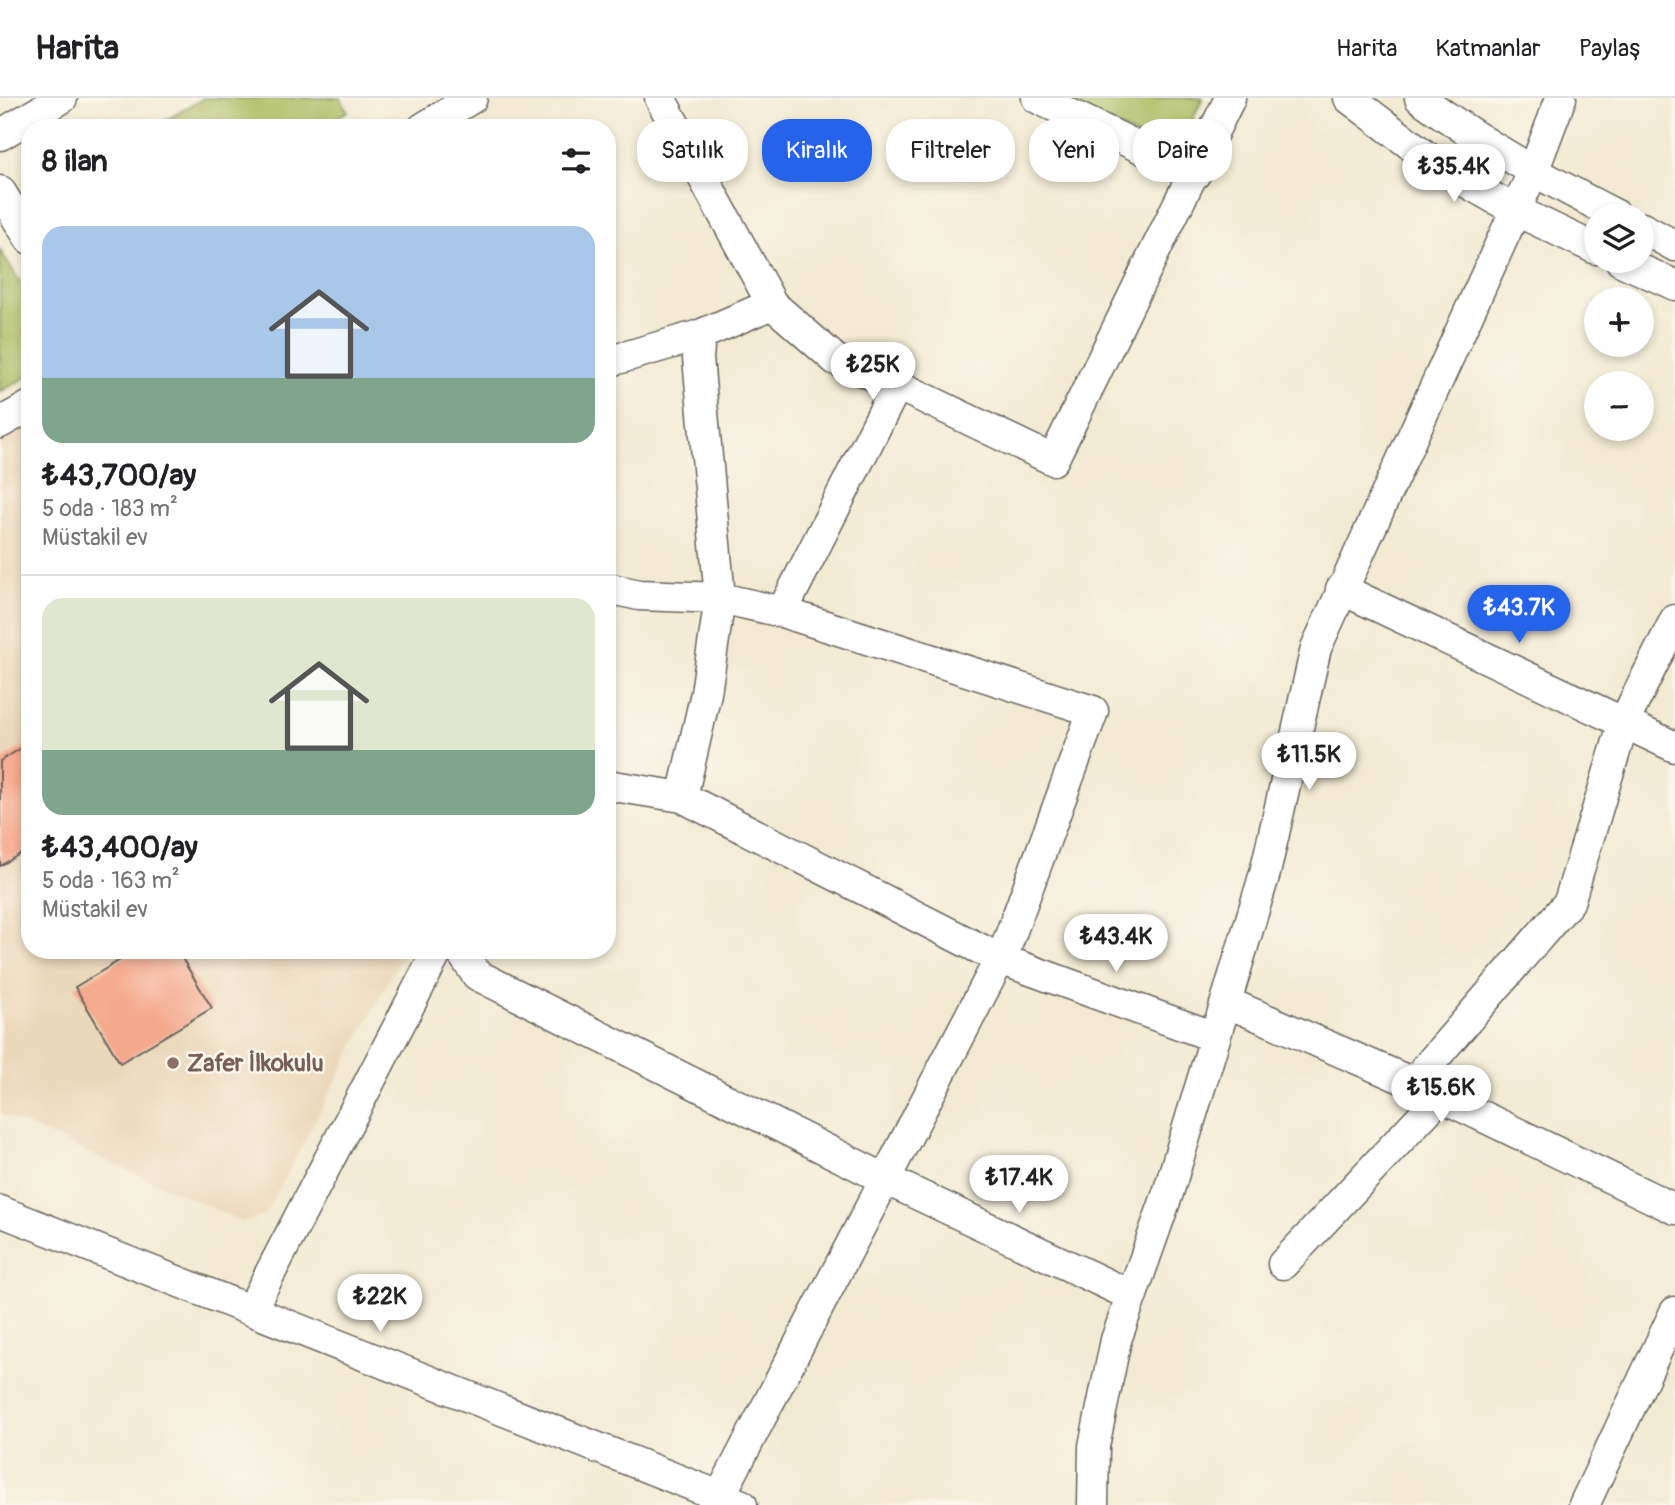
<!DOCTYPE html>
<html lang="tr">
<meta charset="utf-8">
<style>
body{margin:0;font-family:Pangolin,sans-serif;background:#f2f2f2;color:#202124;height:100vh;display:flex;flex-direction:column;font-size:26px;white-space:nowrap}
*{box-sizing:border-box;margin:0}
p{font-size:23px;color:#757577}
.icon{flex:none;width:38px;height:38px;fill:none;stroke:currentColor;stroke-width:2;stroke-linecap:round;stroke-linejoin:round}
.map{position:relative;flex:1;overflow:hidden}
.details{position:absolute;left:21px;top:21px;width:595px;height:840px;display:flex;flex-direction:column;background:#fff;border-radius:28px;box-shadow:0 4px 10px #0003}
.details>*{flex:none}
.banner{position:absolute;left:637px;top:21px;width:665px;height:63px;display:flex;gap:14px}
.buttons{position:absolute;left:1584px;top:105px;display:grid;gap:14px}
.buttons a{display:grid;place-items:center;width:70px;height:70px;border-radius:50%;background:#fff;box-shadow:0 4px 10px #0003;font-size:35px}
.price{position:absolute;translate:-50% -60px;padding:0 16px;border-radius:24px;background:#fff;color:#222;font-size:23px;line-height:46px;filter:drop-shadow(0 2px 4px #0008)}
.price::after{content:'';position:absolute;left:50%;top:42px;width:21px;height:16px;margin-left:-10px;background:inherit;clip-path:polygon(0 0,100% 0,50% 100%)}
.price.active{background:#2563eb;color:#fff}
ul{padding:0;list-style:none}
li{display:grid;align-content:center;gap:14px;height:371px;padding:0 21px}
li+li{border-top:2px solid #e0e0e0}
li span{display:grid;place-items:center;height:217px;border-radius:21px;color:#555}
li>.icon{margin-inline-start:auto}
span .icon{width:126px;height:126px;fill:#fffc;stroke-width:1}
li b{font-size:30px}
h2{display:flex;justify-content:space-between;align-items:center;height:84px;padding:0 21px;font-size:30px}
.chip{padding:0 24px;border-radius:28px;background:#fff;box-shadow:0 4px 10px #0003;font-size:24px;line-height:63px}
.chip.active{background:#2563eb;color:#fff}
header{display:flex;align-items:center;gap:42px;box-sizing:border-box;height:98px;padding:0 35px;background:#fff;border-bottom:2px solid #e0e0e0}
header strong{font-size:33px}
nav{display:flex;gap:38px;margin-inline-start:auto;font-size:24px}
.map>svg:first-child{display:block}
</style>
<header>
<strong>Harita</strong>
<nav><a>Harita</a><a>Katmanlar</a><a>Paylaş</a></nav>
</header>
<div class="map">
<svg width="1675" height="1407" viewBox="0 0 1675 1407">
<rect width="100%" height="100%" fill="#fbf7ec"/>
<filter id="ink" filterUnits="userSpaceOnUse"><feTurbulence type="fractalNoise" baseFrequency=".0143" numOctaves="2"/><feDisplacementMap in="SourceGraphic" scale="14" xChannelSelector="R" yChannelSelector="G"/><feConvolveMatrix kernelMatrix="1 2 1 2 8 2 1 2 1" color-interpolation-filters="sRGB"/></filter>
<filter id="wash" filterUnits="userSpaceOnUse"><feTurbulence type="fractalNoise" baseFrequency=".00686" numOctaves="4" result="noise"/><feDisplacementMap in="SourceGraphic" scale="28" xChannelSelector="R" yChannelSelector="G"/><feGaussianBlur stdDeviation="1.57" result="paint"/><feColorMatrix in="noise" values="0 0 0 0 0 0 0 0 0 0 0 0 0 0 0 0 0 1.4 0 .05"/><feComposite in="paint" operator="in"/></filter>
<g filter="url(#wash)">
<rect width="100%" height="100%" fill="#f2ead2"/>
<path fill="#ebd8ba" d="M30,318V852H405L265,1117L243,1124L0,1015V336Z"/>
<path fill="#aabc60" stroke="#636c3e" stroke-width="2" d="M204,0H340L348,13L319,30H166L163,24Z
M1060,0H1203L1175,57Z
M0,152L30,200V277L0,294Z"/>
<g id="blocks">
<path fill="#f5a88c" d="M30,645V750L0,768V663Z
M137,852H177L212,910L120,965L75,889Z"/>
</g>
</g>
<g filter="url(#ink)">
<use href="#blocks" fill-opacity="0" stroke="#67645c" stroke-width="2"/>
<g fill="none" stroke-linecap="round" stroke-linejoin="round">
<defs>
<path id="minor" d="M660,0L772,206
M1037,0L1195,76
M1349,0L1443,71L1515,112L1596,151
M1420,0C1482,46 1548,82 1616,117
M423,30L472,0
M0,37L62,0
M0,93L30,141
M1642,130L1675,148
M1621,163L1675,187
M607,264L700,237
M0,325L30,308
M607,490L639,497L720,500L782,514L1093,613L1006,849L720,1398
M1341,491L1675,649
M782,514L897,287
M607,687L682,699L1000,861L1215,939
M682,699L706,595L720,500L698,260L700,237L772,206L836,262L897,287L1053,362L1230,0
M460,852L477,877L885,1081L1132,1198
M1226,904L1413,985L1675,1111
M1413,985L1569,804L1624,624L1675,522
M0,1113L742,1407
M1283,1166L1441,998
M251,1212L438,852
M1093,1407L1094,1348L1116,1242L1168,1095L1265,775L1316,550L1533,74L1561,0
M1584,1407L1675,1214"/>
</defs>
<use href="#minor" stroke="#67645c" stroke-width="33"/>
<use href="#minor" stroke="#fff" stroke-width="30"/>
</g>
</g>
<circle fill="#8d6e63" stroke="#fbf7ec" stroke-width="2.5" cx="173" cy="965" r="7"/>
<g text-anchor="middle" dominant-baseline="central" stroke-width="5" stroke-linejoin="round" paint-order="stroke">
<g font-size="24" font-weight="bold" fill="#785e54" stroke="#fbf7ec" text-anchor="start">
<text x="187" y="965">Zafer İlkokulu</text>
</g>
</g>
</svg>
<div class="buttons">
<a><svg class="icon" aria-label="layers" viewBox="0 0 24 24"><path d="M12 4l9 5-9 5-9-5zM3 14l9 5 9-5"/></svg></a>
<a>+</a>
<a>−</a>
</div>
<b class="price" style="left:1454px;top:106px">₺35.4K</b>
<b class="price" style="left:873px;top:304px">₺25K</b>
<b class="price active" style="left:1519px;top:547px">₺43.7K</b>
<b class="price" style="left:1309px;top:694px">₺11.5K</b>
<b class="price" style="left:1116px;top:876px">₺43.4K</b>
<b class="price" style="left:1441px;top:1027px">₺15.6K</b>
<b class="price" style="left:1019px;top:1117px">₺17.4K</b>
<b class="price" style="left:380px;top:1236px">₺22K</b>
<div class="banner">
<a class="chip">Satılık</a>
<a class="chip active">Kiralık</a>
<a class="chip">Filtreler</a>
<a class="chip">Yeni</a>
<a class="chip">Daire</a>
</div>
<section class="details">
<h2>8 ilan<svg class="icon" aria-label="filters" viewBox="0 0 24 24"><path d="M4 7h16M4 17h16"/><circle cx="9" cy="7" r="2"/><circle cx="15" cy="17" r="2"/></svg></h2>
<ul>
<li><span style="background:linear-gradient(#a9c7e8 70%,#7fa58c 0)"><svg class="icon" aria-label="home" viewBox="0 0 24 24"><path d="M3 11l9-7 9 7M6 9v11h12V9"/></svg></span><div><b>₺43,700/ay</b><p>5 oda · 183 m²</p><p>Müstakil ev</p></div></li>
<li><span style="background:linear-gradient(#dfe7d0 70%,#7fa58c 0)"><svg class="icon" aria-label="home" viewBox="0 0 24 24"><path d="M3 11l9-7 9 7M6 9v11h12V9"/></svg></span><div><b>₺43,400/ay</b><p>5 oda · 163 m²</p><p>Müstakil ev</p></div></li>
</ul>
</section>
</div>
